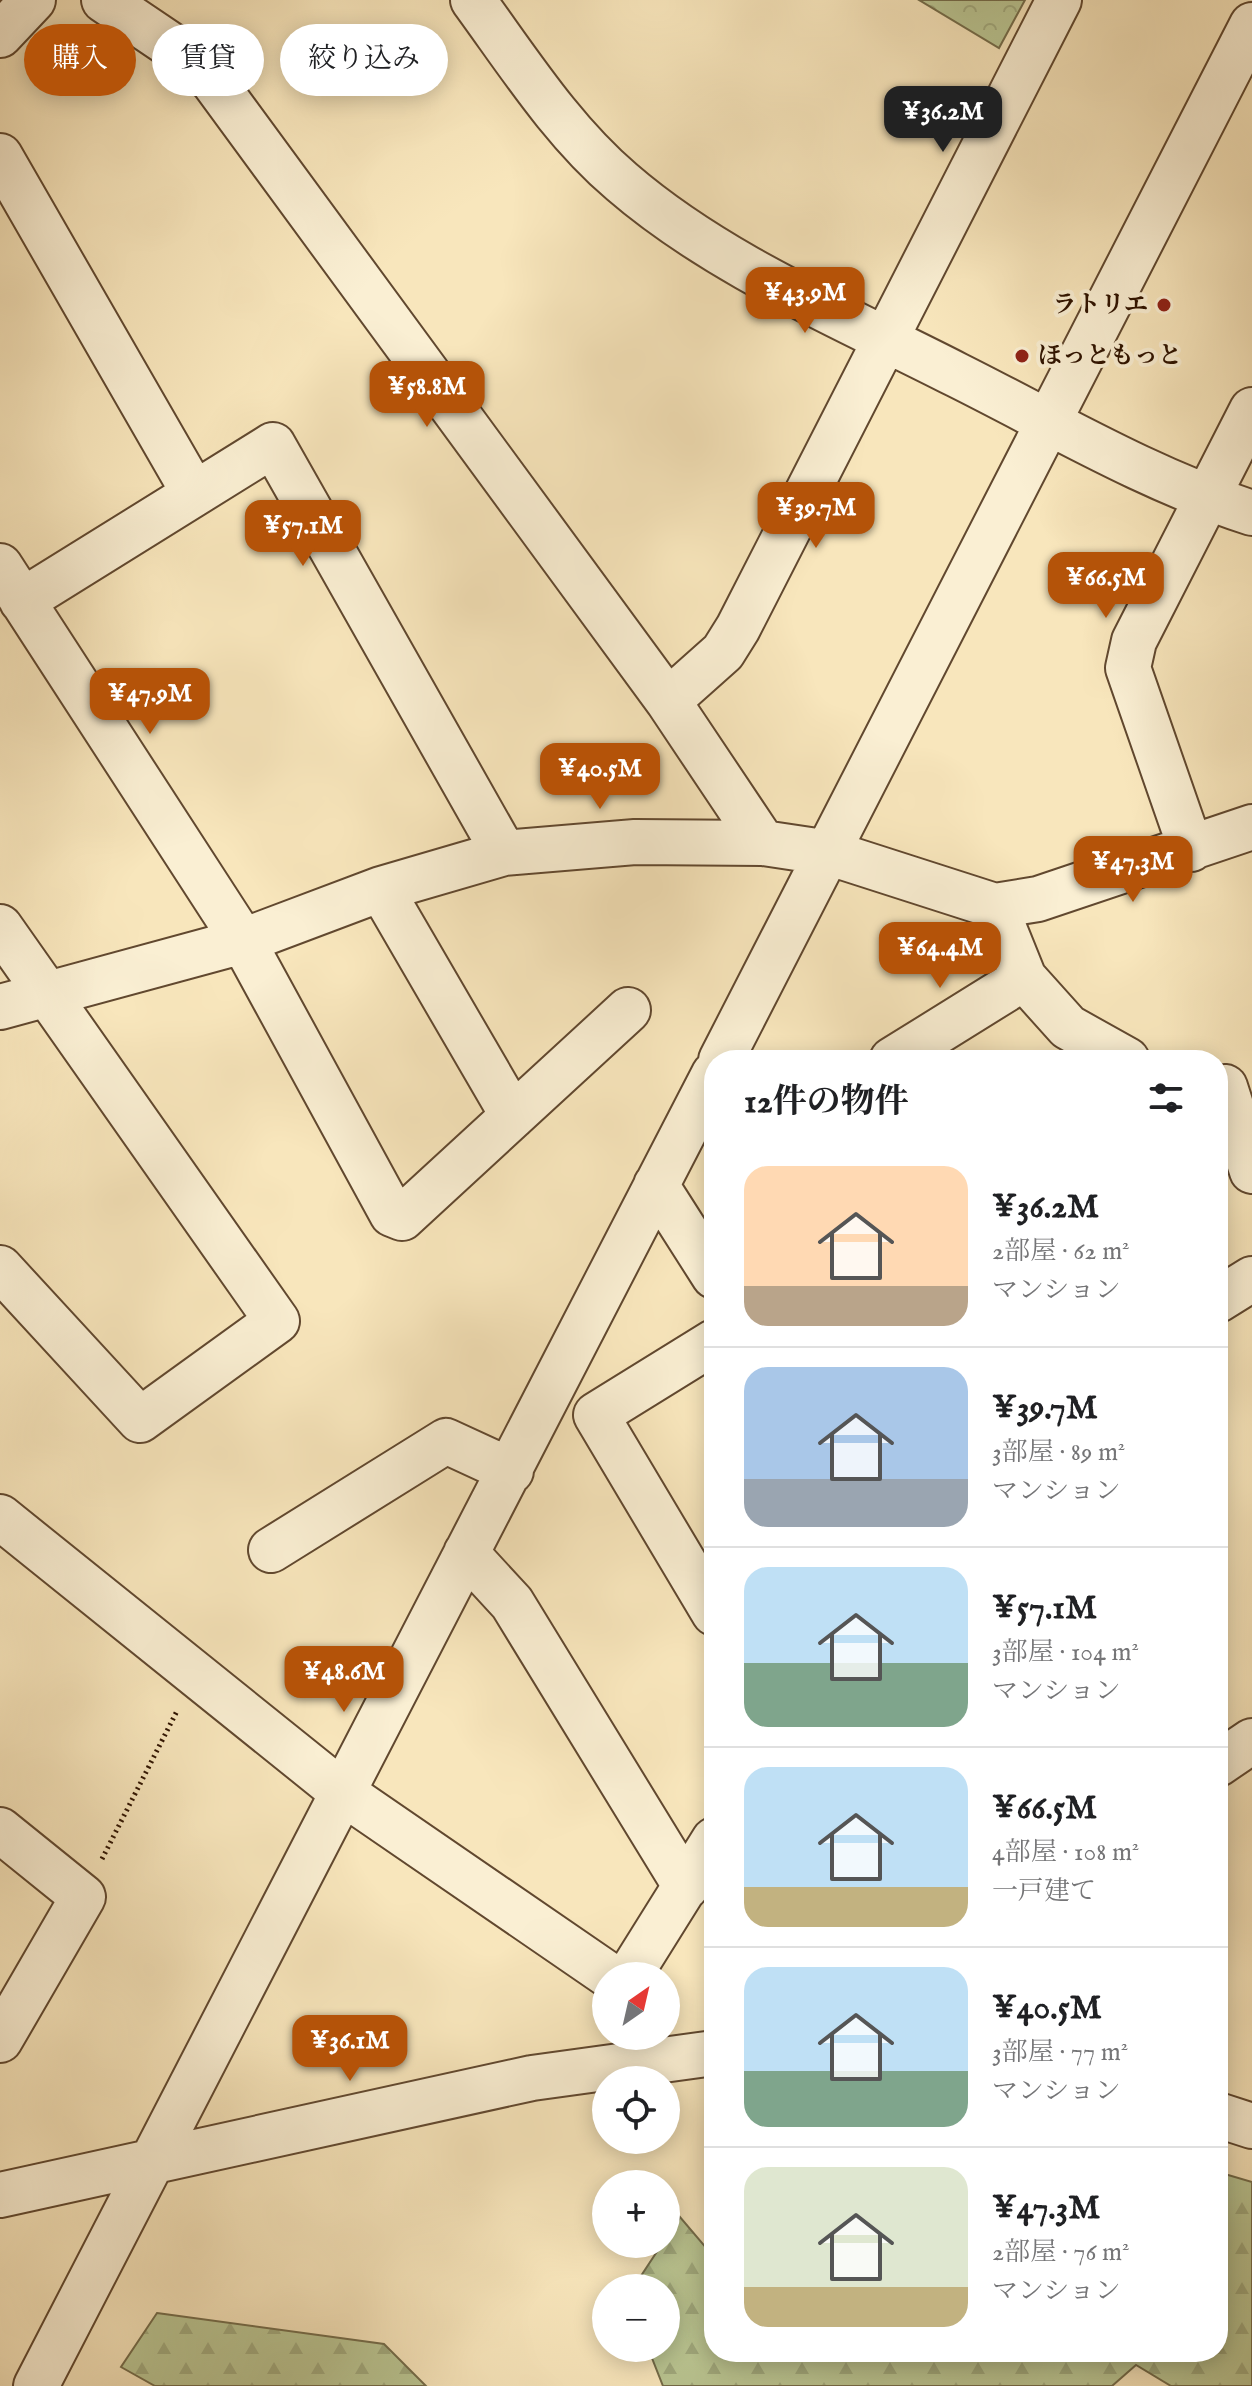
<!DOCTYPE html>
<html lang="ja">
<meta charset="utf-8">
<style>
body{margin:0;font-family:"IM FELL English","Noto Serif JP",serif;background:#f2f2f2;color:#202124;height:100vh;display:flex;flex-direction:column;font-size:30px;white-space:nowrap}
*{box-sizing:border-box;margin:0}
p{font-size:26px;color:#757577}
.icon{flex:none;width:44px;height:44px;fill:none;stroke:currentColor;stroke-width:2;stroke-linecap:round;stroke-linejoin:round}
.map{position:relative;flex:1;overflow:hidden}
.panel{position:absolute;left:704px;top:1050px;width:524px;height:1312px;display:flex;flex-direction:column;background:#fff;border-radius:32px;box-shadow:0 4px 20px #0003}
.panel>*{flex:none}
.banner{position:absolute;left:24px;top:24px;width:560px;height:72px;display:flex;gap:16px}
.needle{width:52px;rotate:34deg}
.controls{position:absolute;left:592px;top:1962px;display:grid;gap:16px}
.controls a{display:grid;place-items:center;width:88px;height:88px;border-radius:50%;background:#fff;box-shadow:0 4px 20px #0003;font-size:40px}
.price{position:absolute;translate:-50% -68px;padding:0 18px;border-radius:16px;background:#b45309;color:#fff;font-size:26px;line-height:52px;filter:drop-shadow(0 2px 4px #0008)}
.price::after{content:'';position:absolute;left:50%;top:48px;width:24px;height:18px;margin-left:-12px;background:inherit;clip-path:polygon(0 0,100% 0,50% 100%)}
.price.current{background:#222;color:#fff}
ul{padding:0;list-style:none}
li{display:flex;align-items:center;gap:24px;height:200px;padding:0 40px}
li+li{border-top:2px solid #e0e0e0}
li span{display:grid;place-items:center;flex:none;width:224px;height:160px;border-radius:24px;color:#555}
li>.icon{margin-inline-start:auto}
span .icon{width:96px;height:96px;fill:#fffc;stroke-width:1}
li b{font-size:34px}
h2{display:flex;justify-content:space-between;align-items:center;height:96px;padding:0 40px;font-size:34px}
.pill{padding:0 28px;border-radius:36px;background:#fff;box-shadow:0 4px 20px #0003;font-size:28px;line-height:72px}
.pill.current{background:#b45309;color:#fff}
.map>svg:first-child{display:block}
</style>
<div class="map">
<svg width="1252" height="2386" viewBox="0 0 1252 2386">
<defs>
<pattern id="forest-firs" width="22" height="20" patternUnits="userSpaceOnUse" patternTransform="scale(2)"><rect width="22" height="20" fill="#bac693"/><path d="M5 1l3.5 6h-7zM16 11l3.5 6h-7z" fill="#a0a97d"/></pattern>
<pattern id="park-crowns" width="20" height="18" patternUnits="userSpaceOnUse" patternTransform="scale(2)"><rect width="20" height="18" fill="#bac693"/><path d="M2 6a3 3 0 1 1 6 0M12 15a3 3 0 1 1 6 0" fill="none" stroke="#a0a97d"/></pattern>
</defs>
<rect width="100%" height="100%" fill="#f8e6bc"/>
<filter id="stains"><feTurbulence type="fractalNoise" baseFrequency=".0025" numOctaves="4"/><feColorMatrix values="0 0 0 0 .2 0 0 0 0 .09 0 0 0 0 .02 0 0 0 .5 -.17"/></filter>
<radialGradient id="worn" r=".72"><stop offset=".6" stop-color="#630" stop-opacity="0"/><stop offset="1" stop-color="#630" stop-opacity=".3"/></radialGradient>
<path fill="url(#forest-firs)" stroke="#746c4a" stroke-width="2" d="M1218,2172L1252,2182V2386H1171L1136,2365L1112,2386H663L648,2348H666V2288H633L662,2244H666L680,2217L714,2257V2352H1218Z
M157,2313L384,2344L426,2386H155L121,2367Z"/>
<path fill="url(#park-crowns)" stroke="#746c4a" stroke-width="2" d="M919,0H1025L999,48Z"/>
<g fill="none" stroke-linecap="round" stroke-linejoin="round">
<defs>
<path id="minor" d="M104,0L181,52L213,81L668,701L763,843
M473,0C519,63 562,131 622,182C718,265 844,317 957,375C1053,423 1149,480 1252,513
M0,35L33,0
M0,156L194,493
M0,566L243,941L392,1214L402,1218L628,1010
M22,601L273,445L504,853
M668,701L723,652L738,628L1059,0
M1191,849L1128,668L1134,641L1252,410
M381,889L513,1116
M995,906L1038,899L1252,827
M0,927L277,1321L140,1420L0,1268
M0,1007L243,941L381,889L504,853L635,842L763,843L830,853L995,906L1024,978L1068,1027L1127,1060
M721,1060L1252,25
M892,1060L1024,978
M1225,1087L1252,1171
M656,1185L714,1276
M1218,1300L1252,1279
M714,1342L596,1415L714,1613
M0,1517L342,1792L610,1976
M271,1550L446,1441L511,1471
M466,1553L512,1603L686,1887
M1218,1764L1252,1741
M0,1830L83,1897L0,2040
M629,1976L714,1840
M1218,2115L1252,2126
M0,2195L532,2078L714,2053
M36,2386L714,1074"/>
</defs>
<use href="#minor" stroke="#61482f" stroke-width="48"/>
<path stroke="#2f1300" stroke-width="5" stroke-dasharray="2 4" stroke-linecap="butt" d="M102,1859L177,1711"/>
<use href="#minor" stroke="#faefd3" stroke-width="44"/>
</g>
<g fill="#8f2418" stroke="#faefd3" stroke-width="3">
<circle cx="1164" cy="305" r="8"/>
<circle cx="1022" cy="356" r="8"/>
</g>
<g text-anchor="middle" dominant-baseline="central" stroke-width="8" stroke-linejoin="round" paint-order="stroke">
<g font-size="24" font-weight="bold" fill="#2f1300" stroke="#faefd3" text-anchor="end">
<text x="1148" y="305">ラトリエ</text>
<text x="1038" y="356" text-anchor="start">ほっともっと</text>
</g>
</g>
<rect width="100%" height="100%" filter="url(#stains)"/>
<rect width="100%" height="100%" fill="url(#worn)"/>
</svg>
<div class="controls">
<a><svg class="needle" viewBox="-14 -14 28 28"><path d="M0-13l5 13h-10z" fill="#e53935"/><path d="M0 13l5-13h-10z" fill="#757577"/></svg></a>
<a><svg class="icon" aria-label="locate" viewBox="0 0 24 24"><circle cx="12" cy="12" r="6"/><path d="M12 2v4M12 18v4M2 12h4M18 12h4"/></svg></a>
<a>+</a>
<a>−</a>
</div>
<b class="price current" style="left:943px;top:154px">¥36.2M</b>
<b class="price" style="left:805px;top:335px">¥43.9M</b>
<b class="price" style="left:427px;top:429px">¥58.8M</b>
<b class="price" style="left:816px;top:550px">¥39.7M</b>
<b class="price" style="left:303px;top:568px">¥57.1M</b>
<b class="price" style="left:1106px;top:620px">¥66.5M</b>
<b class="price" style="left:150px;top:736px">¥47.9M</b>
<b class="price" style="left:600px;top:811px">¥40.5M</b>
<b class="price" style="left:1133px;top:904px">¥47.3M</b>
<b class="price" style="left:940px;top:990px">¥64.4M</b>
<b class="price" style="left:344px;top:1714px">¥48.6M</b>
<b class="price" style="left:350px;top:2083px">¥36.1M</b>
<div class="banner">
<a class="pill current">購入</a>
<a class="pill">賃貸</a>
<a class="pill">絞り込み</a>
</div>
<section class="panel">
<h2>12件の物件<svg class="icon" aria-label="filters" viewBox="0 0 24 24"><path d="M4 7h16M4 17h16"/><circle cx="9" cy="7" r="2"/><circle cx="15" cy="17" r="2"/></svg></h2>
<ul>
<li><span style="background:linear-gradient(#ffd9b3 75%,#b9a48a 0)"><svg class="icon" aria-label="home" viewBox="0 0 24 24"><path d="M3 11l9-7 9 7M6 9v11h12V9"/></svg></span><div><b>¥36.2M</b><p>2部屋 · 62 m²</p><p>マンション</p></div></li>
<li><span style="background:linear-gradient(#a9c7e8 70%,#9aa5b1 0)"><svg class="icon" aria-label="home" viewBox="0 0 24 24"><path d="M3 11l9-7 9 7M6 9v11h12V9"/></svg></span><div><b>¥39.7M</b><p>3部屋 · 89 m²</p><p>マンション</p></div></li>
<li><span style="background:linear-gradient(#bfe0f5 60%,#7fa58c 0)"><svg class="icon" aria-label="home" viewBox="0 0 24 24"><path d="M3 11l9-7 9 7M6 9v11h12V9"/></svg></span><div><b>¥57.1M</b><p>3部屋 · 104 m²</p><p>マンション</p></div></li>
<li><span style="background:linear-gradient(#bfe0f5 75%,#c2b280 0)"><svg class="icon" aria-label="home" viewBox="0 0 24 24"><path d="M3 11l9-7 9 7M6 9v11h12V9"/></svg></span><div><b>¥66.5M</b><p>4部屋 · 108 m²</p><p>一戸建て</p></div></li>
<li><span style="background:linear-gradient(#bfe0f5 65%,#7fa58c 0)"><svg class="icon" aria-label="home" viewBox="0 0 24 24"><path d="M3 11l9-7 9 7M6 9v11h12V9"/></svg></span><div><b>¥40.5M</b><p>3部屋 · 77 m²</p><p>マンション</p></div></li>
<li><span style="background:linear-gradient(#dfe7d0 75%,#c2b280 0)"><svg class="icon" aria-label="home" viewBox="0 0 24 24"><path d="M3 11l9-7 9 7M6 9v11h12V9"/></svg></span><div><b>¥47.3M</b><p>2部屋 · 76 m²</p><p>マンション</p></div></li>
</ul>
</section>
</div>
